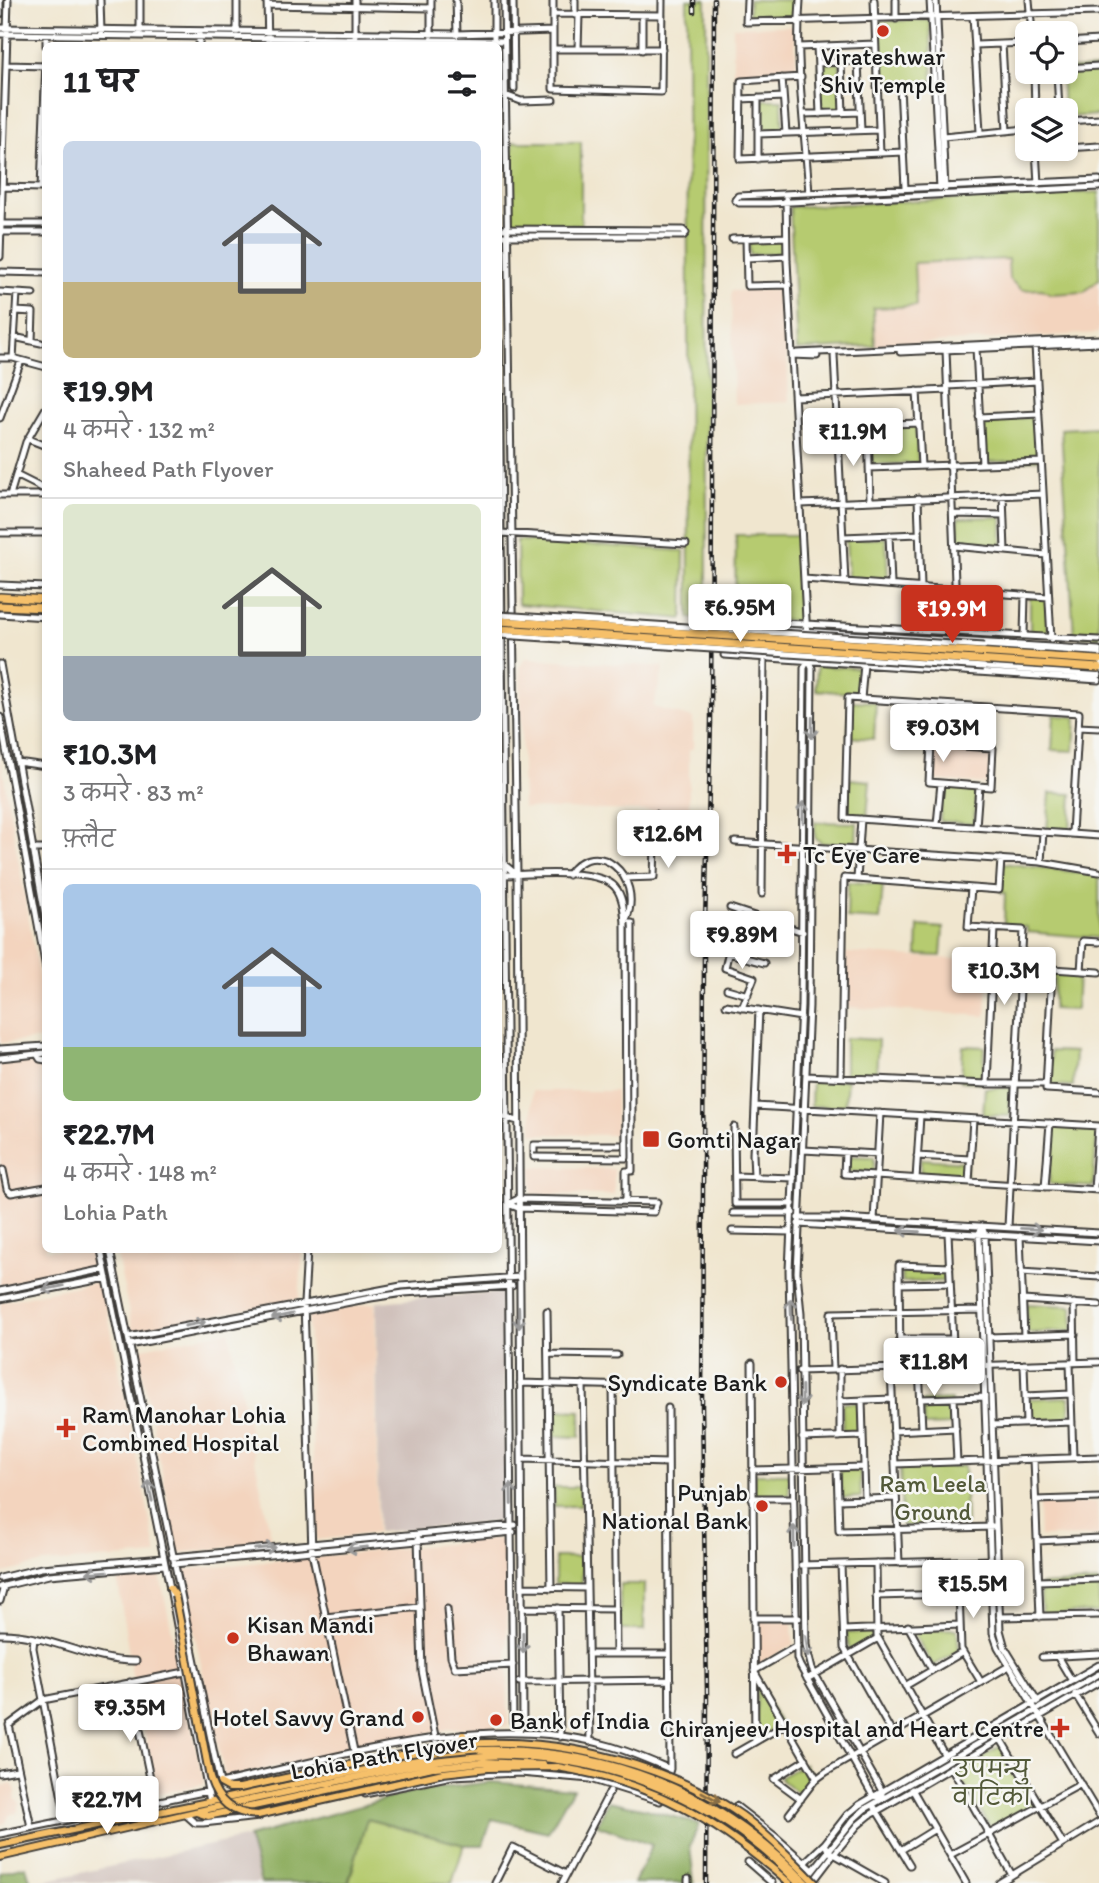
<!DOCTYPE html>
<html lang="hi">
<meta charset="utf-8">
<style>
body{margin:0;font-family:Itim,"Playpen Sans Deva",sans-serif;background:#f6f6f6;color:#202124;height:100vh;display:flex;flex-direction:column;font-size:26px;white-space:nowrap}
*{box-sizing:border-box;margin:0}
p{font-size:23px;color:#757577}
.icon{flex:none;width:38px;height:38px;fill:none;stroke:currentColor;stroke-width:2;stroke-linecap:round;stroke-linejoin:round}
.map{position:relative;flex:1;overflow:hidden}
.side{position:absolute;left:42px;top:42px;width:460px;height:1211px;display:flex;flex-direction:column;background:#fff;border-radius:10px;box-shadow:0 4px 10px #0003}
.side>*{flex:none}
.tools{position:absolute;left:1015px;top:21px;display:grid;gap:14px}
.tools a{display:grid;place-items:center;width:63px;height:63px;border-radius:10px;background:#fff;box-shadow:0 4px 10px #0003;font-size:35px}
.price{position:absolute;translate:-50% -60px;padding:0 16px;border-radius:7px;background:#fff;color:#222;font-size:23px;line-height:46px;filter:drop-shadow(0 2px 4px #0008)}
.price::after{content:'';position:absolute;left:50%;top:42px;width:21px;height:16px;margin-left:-10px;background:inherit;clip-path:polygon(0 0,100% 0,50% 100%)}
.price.on{background:#c8321e;color:#fff}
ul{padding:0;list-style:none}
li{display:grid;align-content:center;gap:14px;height:371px;padding:0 21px}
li+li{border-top:2px solid #e0e0e0}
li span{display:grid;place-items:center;height:217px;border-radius:10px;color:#555}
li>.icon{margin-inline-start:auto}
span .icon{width:126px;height:126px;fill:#fffc;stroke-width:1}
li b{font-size:30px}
h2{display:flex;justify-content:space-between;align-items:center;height:84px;padding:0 21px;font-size:30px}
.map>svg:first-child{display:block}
</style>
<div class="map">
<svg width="1099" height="1883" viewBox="0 0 1099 1883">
<rect width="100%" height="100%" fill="#f6f6f2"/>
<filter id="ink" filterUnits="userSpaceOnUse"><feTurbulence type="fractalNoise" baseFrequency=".0143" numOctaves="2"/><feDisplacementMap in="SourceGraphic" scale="14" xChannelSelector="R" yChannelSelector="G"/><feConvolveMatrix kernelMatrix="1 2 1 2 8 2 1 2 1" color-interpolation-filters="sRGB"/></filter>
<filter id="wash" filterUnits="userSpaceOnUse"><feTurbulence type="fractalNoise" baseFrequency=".00686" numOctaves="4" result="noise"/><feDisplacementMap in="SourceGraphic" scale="28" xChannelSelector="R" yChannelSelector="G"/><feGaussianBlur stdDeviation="1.57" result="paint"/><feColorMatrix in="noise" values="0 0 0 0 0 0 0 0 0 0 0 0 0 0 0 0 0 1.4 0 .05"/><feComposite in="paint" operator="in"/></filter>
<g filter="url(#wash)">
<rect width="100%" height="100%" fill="#f0e6cf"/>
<path fill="#f3d4be" d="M794,26L797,74L733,76V27Z
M1099,191V333L796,351L789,206Z
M784,289L789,402L734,404L731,291Z
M526,658L664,667L653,707L693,718V749L689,750V812L523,808L520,666Z
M934,747L991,751L988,784L932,780Z
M0,755L45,1012L46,1039L0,1043Z
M846,953L989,961L986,1016L845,1007Z
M45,1061L46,1250H95L98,1266L0,1286V1064Z
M532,1091H616V1135L532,1134Z
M532,1167L614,1169V1195L532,1194Z
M116,1250H303L299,1299L133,1332Z
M101,1281L157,1555L43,1563L0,1574V1302Z
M375,1303L377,1533L316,1540L308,1314Z
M229,1331L272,1543L178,1553L138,1349Z
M1097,1502L1099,1536L1040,1537L1039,1504Z
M506,1538L508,1726L453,1728L225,1778L181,1570Z
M159,1571L204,1784L158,1794L132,1675L117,1576Z
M756,1622H792L793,1645L757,1666Z
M0,1781L4,1786L12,1784L16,1790L15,1798L20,1804L17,1813L9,1814L6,1823L0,1824Z"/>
<path fill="#cfc0ba" d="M503,1292L506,1521L378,1532L376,1302Z
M248,1837L259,1883L38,1882Z"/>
<path fill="#b6cb6f" stroke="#697446" stroke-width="2" d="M687,0H706L707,619L689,618Z
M749,0H796V17L749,18Z
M930,20L933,82L880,83L877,21Z
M840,63L842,112L821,113L819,64Z
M1099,68V115L1066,117V110H1063L1061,72H1066V69Z
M761,100H782L783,131H762Z
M513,142H581V225H513Z
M1099,192V279L1084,292L1051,294L1042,289L1022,290L1009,279L1008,259L914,263L916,306L873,308L875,346L797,350L790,207Z
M785,239V253L750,255L749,240Z
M1037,417L1039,460L984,462L982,420Z
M916,426L918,463L872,464L871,428Z
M1099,427V637L1074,635L1061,429Z
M1002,517V547L959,543L958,518Z
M736,535H798L801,621L735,618Z
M886,538L888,581L848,579L846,539Z
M517,540L684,551L683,619L518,604Z
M1030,597L1046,599L1048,634L1030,632Z
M817,666L861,668L860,694L816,690Z
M850,701L876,702L874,739L848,737Z
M950,708L980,710L977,745L948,743Z
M1054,715L1076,717L1074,751L1052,750Z
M849,779L870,781L867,817L847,815Z
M942,786L976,788L974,824L940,821Z
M1050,793L1072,794L1070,830L1047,829Z
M815,822L857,823L856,845L822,843L815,838Z
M1003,863L1099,875V938L1027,932V927L1004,926L1005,893L1001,892Z
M848,882L883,884L880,920L847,918Z
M918,926L943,928L941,956L917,955Z
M1054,972L1078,974L1076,1010L1053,1009Z
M845,1038L878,1040L876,1076L845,1075Z
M963,1046L985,1047L983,1083L961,1081Z
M1051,1051L1075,1052L1073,1086L1050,1085Z
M812,1078L847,1080L845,1107L811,1106Z
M985,1088H1011L1010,1116L983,1115Z
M1053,1126L1097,1129L1093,1187L1049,1184Z
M848,1156L874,1157V1173L847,1171Z
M921,1159L967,1162L966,1179L920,1177Z
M901,1268L947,1270V1281L902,1282Z
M1026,1304L1072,1306L1073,1331L1028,1333Z
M1069,1397L1070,1420L1028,1421V1399Z
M951,1400L952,1425L924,1426L923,1401Z
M842,1403H859V1434H843Z
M553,1410L581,1411L580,1437L552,1436Z
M964,1466L966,1524L902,1526L900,1469Z
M840,1471H860L861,1497L841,1498Z
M754,1474H789V1495H754Z
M554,1487H581V1506H554Z
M555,1557H582V1585L555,1584Z
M1099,1582V1612L1042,1614L1040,1585Z
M620,1584H644V1630H620Z
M957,1629L959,1651L933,1666L912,1630Z
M872,1632L873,1638L850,1652L846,1633Z
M757,1683L781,1725L756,1738Z
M1001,1746L1035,1804L992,1829L956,1772Z
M804,1764L813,1779L799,1794L779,1778Z
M366,1819L464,1845L452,1883H349Z"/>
<path fill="#90af62" stroke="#56663f" stroke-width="2" d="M491,1782L573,1789L548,1832L492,1819L483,1845H464L367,1819L348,1883H261L248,1837L411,1792Z
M608,1801L646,1809L699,1824L690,1846L694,1883H634L652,1845L597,1825Z
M26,1866L31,1883H0V1872Z"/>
</g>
<g filter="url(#ink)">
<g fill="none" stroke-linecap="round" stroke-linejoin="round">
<defs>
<path id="minor" d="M100,0L101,32
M140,0V33
M237,0V32
M267,0L268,46
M355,0V35
M431,0V35
M456,0L457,35
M494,0V46
M504,0L517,875L523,1723L518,1733
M513,0L514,89
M553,0V89L661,92L662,0
M575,0V15
M747,0L746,22L1099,12
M800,0C795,64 805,130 809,194
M874,0L880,153
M896,0V19
M930,0L940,188
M936,0L945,189
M1029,0L1032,33
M267,5L431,8
M0,14V0
M553,14L662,15
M642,15V50
M973,16L980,132
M0,28L457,34L553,31
M0,34L504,41
M199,34V46
M1066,42L1099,40
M1002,44L1007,131
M976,45L1027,43
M46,46V35
M817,46L820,114
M799,47L875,44
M553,49H662
M578,49L579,15
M858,61L861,130
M841,62L843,113
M818,63L876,60
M6,65L46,66
M1066,68L1099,66
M1034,72L1035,110
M1057,72L1059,110
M801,77L741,81L740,159L904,152
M782,78L786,133
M900,86L905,188
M877,87L935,84
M505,95L521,101L553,100
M741,99L783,97
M804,114L860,112
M1066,121L1099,119
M758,134L879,130
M943,137L1027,129
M1066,148L1099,146
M1036,149L1038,184
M1036,150L1051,149
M758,159V98
M2,187L41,188L46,61
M786,194L787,261L807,638
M735,200L739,203H770L1099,187
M735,200L738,196L1099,180
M0,224H46
M499,229L683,230L686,233
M0,232H46
M499,236H683L686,233
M732,239L786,237
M746,239L747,286L789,285
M0,257L8,0
M747,258L787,256
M0,272L46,273
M0,292L33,294
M16,311L33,312L32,341
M14,337L41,343
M499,341L513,1722L518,1733
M1035,345L1051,639
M976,348L982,464
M946,350L957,634
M900,352L1099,343
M792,355L797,353L1099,339
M792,355L817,356
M834,355L845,582
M0,358H13L46,367
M13,358L17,293
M948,386L1037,381
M917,391L921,466
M795,397L948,390
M979,417L1039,414
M0,418L21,361
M868,425L870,501
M838,426L919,423
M28,439L46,446
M869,468L1041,462
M16,475L46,490
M0,495H46
M10,495L26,442L46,408
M1003,495L1005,551
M918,498L921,586
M801,504L1043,494
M953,514L1003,515
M0,533H46
M501,533L686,544
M889,535L891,584
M843,537L919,534
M954,546L1046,555
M804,579L1048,597
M0,585L46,587
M0,614L46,617
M736,627L743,622L806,624L1099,640
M739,627L1099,650
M1024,635L1025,595
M984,646L1099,654
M808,651V660L812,668L809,1006L797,1272L801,1314L806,1645L812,1669L882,1791V1799
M724,655L1099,680
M808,660L804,668L801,1005L789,1270L797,1659L800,1666L873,1796L882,1799
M0,664L46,921
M984,667L1099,675
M861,699L864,664
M0,717L46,968
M1078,727L1099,728
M931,744L993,748L991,787L929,782Z
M946,745L949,705
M979,747L982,707
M17,762L46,766
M937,824L941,783
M976,827L979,786
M1072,833L1079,713L848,698L845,818L1099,836
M735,842L1041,862L1099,872
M32,849H46
M1041,862L1043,832
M499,865H505L517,875
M499,875C525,875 598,867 615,887C623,896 624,911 625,923
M568,875C595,834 645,876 626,920
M625,878L654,877L656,814
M857,879L861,819
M971,888L968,927L1023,930L1008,1227
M762,894L764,658
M730,908L803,932
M738,911L725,968L754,978L742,1008
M625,923H632V1171H626V1201
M728,953L764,963
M1021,967L1099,972
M1052,969L1046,1089L1099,1092
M1081,971L1083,941L1099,942
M727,989L748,995
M726,1005L801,1017
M0,1049L46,1046
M37,1054L40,1059L46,1060
M0,1058L46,1053
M806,1076L987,1084H1046
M841,1077L844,878L999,890L1001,859
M987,1084L994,928
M755,1106L1099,1126
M499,1116L518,1121
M734,1127L735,1204H793
M803,1150L878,1154
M845,1152L844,1174L1099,1190
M917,1156L970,1159
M534,1157V1145H627
M3,1170L7,1189L11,1193L46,1187
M735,1176L794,1178
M754,1176L753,1154L759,1010
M916,1179L920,1116
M969,1182L973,1119
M1045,1187L1050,1123
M1094,1190L1098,1126
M518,1199L657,1202L654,1212L518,1208L508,1204Z
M733,1213H793
M798,1218H841L1099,1233
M874,1220L880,1113
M798,1224L1099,1241
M982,1226L979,1234L993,1633L998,1647L1099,1815
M982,1226L985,1235L1000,1630L1005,1648L1038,1702
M732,1231L791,1232
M948,1233L954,1366
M1020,1236L1024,1336
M101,1250L170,1588L210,1802
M110,1250L220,1783C345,1756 483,1710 610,1746C631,1752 651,1761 670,1769
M307,1250L304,1303L312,1552L358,1770
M1021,1272L1099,1277
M899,1284L950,1283
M0,1291L105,1269
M0,1299L107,1278
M1023,1300L1099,1305
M1074,1303L1075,1363
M547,1311L551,1588
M128,1337L401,1286L519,1277
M989,1337L1075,1334
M900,1339H953
M129,1345L371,1298L404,1293L512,1286
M548,1354L617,1355
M752,1363L755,1742
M1070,1363L1073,1458
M1024,1364L1026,1424
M900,1367L899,1265L950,1267
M919,1367L922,1429
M891,1368L899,1563
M840,1369V1437
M833,1370L831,1313L982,1310
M799,1371L1099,1362
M520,1383L634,1386
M583,1384L590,1742
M613,1385L616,1654
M1025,1396L1071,1394
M954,1398L957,1462
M921,1399L985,1397
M862,1400L865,1499
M840,1401L892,1399
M992,1425L1072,1422
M893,1431L956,1428
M802,1438L862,1436
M521,1459L668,1463
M1034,1459L1040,1617
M895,1464L1099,1457
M837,1468L839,1531L993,1527
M752,1470L863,1467
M752,1498H794
M838,1500L896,1498
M1036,1500L1099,1498
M418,1538L422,1671L438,1751
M1037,1541L1099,1538
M172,1557L515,1525
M958,1561L961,1649L981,1682
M876,1563L877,1636L944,1754
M174,1564L513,1532
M841,1564L844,1648L892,1733
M801,1565L994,1560
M0,1578L41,1568L164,1558
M1039,1581L1099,1579
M0,1587L49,1575L165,1565
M522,1587L587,1588
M876,1596L992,1593
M0,1601L4,1586
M522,1608L616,1609
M558,1608L560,1737
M447,1609L451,1657L455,1668L513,1665
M325,1617L420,1607
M999,1617L1099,1615
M753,1618H799
M908,1626L932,1670
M844,1630L960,1625
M0,1634C47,1633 89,1662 136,1661
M34,1638L33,1648L66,1819
M797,1646L754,1671L817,1779
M588,1654H669
M1057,1656L1072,1681
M1042,1657L1099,1654
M1099,1665L859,1805L847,1815L825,1843L828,1851L834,1854L858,1825L870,1815L1099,1682
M807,1679L878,1638
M130,1682L155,1802
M519,1682L670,1680
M905,1686L963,1652
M1075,1694L1099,1733
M1000,1738L1063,1844
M734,1754L786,1724
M951,1767L1012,1875
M0,1773L17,1770
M912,1789L966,1883
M365,1794L452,1776L520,1773L590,1779L660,1801L670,1769L668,1408
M801,1799L774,1779L806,1759
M736,1806L776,1837L813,1870
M875,1808L910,1865
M789,1814L815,1780L826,1772L1009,1666
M186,1815L195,1823H203L259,1817
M31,1827L9,1725L43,1700L185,1672
M0,1834L208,1791
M901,1850L935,1829
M950,1855L1081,1784
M748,1862L772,1883
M805,1862L825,1843
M807,1878L854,1819L865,1809L1099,1674
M688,1879V1883
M815,1879L834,1854L885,1883
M495,1883L513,1847L566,1874
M562,1883L610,1791
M999,1883L1099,1822"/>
<path id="major" d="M170,1588L175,1595
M463,1735L464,1748
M220,1783L229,1788H240
M196,1812L208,1816L435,1767
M0,1845L439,1754L480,1750
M0,1857L221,1806L434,1761"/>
<path id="highway" d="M0,597L46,600
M0,606L46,608"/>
</defs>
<use href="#minor" stroke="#3c3a37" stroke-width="9"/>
<use href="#major" stroke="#3c3a37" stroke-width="10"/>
<use href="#highway" stroke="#3c3a37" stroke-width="10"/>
<use href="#minor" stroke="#fff" stroke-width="5"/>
<use href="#major" stroke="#f6c06b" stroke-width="6"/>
<use href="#highway" stroke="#f6c06b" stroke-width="7"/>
<defs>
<path id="rail" d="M694,12V0
M706,1883L707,1692L702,1408L704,955L711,722L714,0"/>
</defs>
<use href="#rail" stroke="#1c1c1c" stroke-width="4.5"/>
<use href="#rail" stroke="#f6f6f2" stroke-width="2" stroke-dasharray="5" stroke-linecap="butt"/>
<defs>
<path id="minor-bridge" d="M499,615L984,646
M499,635L984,667
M534,1157L626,1158L625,923"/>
<path id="major-bridge" d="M175,1595L210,1778C218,1802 232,1814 258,1815L443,1773L488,1768L558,1767
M480,1750C606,1747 719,1791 806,1883
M434,1761C461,1758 487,1754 514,1756C619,1760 726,1805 798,1883
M435,1767L485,1762L543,1765
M557,1767C652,1782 718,1820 789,1883
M240,1788C293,1776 347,1765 401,1755C429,1750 457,1744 485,1743C543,1741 601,1752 656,1772C685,1783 715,1797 741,1815C768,1835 792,1859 815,1883"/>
<path id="highway-bridge" d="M499,621L1099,660
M499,629L1099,668"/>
</defs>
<use href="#minor-bridge" stroke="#3c3a37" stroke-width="9" stroke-linecap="butt"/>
<use href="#major-bridge" stroke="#3c3a37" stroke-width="10" stroke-linecap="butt"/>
<use href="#highway-bridge" stroke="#3c3a37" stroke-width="10" stroke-linecap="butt"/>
<use href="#minor-bridge" stroke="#fff" stroke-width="5"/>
<use href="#major-bridge" stroke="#f6c06b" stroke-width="6"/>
<use href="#highway-bridge" stroke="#f6c06b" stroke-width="7"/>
</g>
<defs><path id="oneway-shaft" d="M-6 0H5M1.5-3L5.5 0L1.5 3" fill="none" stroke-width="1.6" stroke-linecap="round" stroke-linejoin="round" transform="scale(1.75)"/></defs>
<g stroke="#999">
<use href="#oneway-shaft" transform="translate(812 728) rotate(91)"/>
<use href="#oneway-shaft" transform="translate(803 812) rotate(-90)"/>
<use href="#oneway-shaft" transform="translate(1031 1229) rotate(3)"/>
<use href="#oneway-shaft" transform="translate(909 1231) rotate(-177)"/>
<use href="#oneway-shaft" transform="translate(53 1288) rotate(169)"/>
<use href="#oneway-shaft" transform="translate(791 1309) rotate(-92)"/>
<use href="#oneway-shaft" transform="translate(282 1316) rotate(168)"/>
<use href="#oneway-shaft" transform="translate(519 1318) rotate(89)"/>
<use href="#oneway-shaft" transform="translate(195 1324) rotate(-11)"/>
<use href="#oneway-shaft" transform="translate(802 1396) rotate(89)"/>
<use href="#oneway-shaft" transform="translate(150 1491) rotate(-102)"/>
<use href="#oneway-shaft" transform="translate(511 1494) rotate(-91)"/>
<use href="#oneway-shaft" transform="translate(794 1536) rotate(-91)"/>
<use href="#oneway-shaft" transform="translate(265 1548) rotate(-6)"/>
<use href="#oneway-shaft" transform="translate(357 1548) rotate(174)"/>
<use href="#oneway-shaft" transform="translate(97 1572) rotate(175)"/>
<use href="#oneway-shaft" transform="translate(523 1643) rotate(89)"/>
<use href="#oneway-shaft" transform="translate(807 1647) rotate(83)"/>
</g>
<use stroke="#896e44" href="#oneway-shaft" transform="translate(711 1797) rotate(29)"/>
</g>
<g fill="#c8321e" stroke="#f6f6f2" stroke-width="2.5">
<circle cx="883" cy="31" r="7"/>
<path d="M783.5 843.5h7v7h7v7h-7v7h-7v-7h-7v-7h7z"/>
<rect x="642" y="1130" width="18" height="18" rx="3.5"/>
<circle cx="781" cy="1382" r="7"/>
<path d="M62.5 1417.5h7v7h7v7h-7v7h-7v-7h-7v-7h7z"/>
<circle cx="762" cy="1506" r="7"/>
<circle cx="233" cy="1638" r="7"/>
<circle cx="418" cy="1717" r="7"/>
<circle cx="496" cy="1720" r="7"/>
<path d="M1056.5 1717.5h7v7h7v7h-7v7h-7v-7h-7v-7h7z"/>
</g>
<g text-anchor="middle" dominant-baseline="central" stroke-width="5" stroke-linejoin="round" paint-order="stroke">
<g font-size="24" fill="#1c1c1c" stroke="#f6f6f2" text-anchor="start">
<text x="883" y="56" text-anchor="middle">Virateshwar<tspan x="883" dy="28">Shiv Temple</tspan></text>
<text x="803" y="854">Tc Eye Care</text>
<text x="667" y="1139">Gomti Nagar</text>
<text x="767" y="1382" text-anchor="end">Syndicate Bank</text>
<text x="82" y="1414">Ram Manohar Lohia<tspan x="82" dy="28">Combined Hospital</tspan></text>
<text x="748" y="1492" text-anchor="end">Punjab<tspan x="748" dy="28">National Bank</tspan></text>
<text x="247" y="1624">Kisan Mandi<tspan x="247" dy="28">Bhawan</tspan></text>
<text x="404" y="1717" text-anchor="end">Hotel Savvy Grand</text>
<text x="510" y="1720">Bank of India</text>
<text x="1044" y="1728" text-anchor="end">Chiranjeev Hospital and Heart Centre</text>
</g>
<g font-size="24" fill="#525939" stroke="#f6f6f2">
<text x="933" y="1483">Ram Leela<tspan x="933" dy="28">Ground</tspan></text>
<text x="992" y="1768">उपमन्यु<tspan x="992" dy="28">वाटिका</tspan></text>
</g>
<g font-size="24" fill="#1c1c1c" stroke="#f6f6f2">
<text transform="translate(384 1755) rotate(-10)">Lohia Path Flyover</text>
</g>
</g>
</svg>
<div class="tools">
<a><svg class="icon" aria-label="locate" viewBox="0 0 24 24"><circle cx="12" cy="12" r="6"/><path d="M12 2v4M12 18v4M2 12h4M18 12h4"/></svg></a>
<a><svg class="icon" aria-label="layers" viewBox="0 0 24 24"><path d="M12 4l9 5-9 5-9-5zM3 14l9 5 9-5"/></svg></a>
</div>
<b class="price" style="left:853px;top:468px">₹11.9M</b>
<b class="price" style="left:740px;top:644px">₹6.95M</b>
<b class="price on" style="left:952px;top:645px">₹19.9M</b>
<b class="price" style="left:943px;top:764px">₹9.03M</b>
<b class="price" style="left:668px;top:870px">₹12.6M</b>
<b class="price" style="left:742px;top:971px">₹9.89M</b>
<b class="price" style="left:1004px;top:1007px">₹10.3M</b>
<b class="price" style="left:934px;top:1398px">₹11.8M</b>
<b class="price" style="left:973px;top:1620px">₹15.5M</b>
<b class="price" style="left:130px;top:1744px">₹9.35M</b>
<b class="price" style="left:107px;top:1836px">₹22.7M</b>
<section class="side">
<h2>11 घर<svg class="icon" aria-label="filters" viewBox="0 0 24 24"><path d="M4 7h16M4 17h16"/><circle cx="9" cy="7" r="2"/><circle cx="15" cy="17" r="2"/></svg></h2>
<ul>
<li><span style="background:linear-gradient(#c9d6e8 65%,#c2b280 0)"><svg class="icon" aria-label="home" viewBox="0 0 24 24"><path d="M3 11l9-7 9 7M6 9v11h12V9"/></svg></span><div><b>₹19.9M</b><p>4 कमरे · 132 m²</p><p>Shaheed Path Flyover</p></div></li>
<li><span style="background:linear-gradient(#dfe7d0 70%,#9aa5b1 0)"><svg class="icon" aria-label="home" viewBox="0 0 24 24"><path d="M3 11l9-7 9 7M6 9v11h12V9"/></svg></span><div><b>₹10.3M</b><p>3 कमरे · 83 m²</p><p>फ़्लैट</p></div></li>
<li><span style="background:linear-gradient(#a9c7e8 75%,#8fb573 0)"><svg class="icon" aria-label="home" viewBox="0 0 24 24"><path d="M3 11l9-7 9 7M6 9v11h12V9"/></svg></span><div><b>₹22.7M</b><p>4 कमरे · 148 m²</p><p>Lohia Path</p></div></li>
</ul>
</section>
</div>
